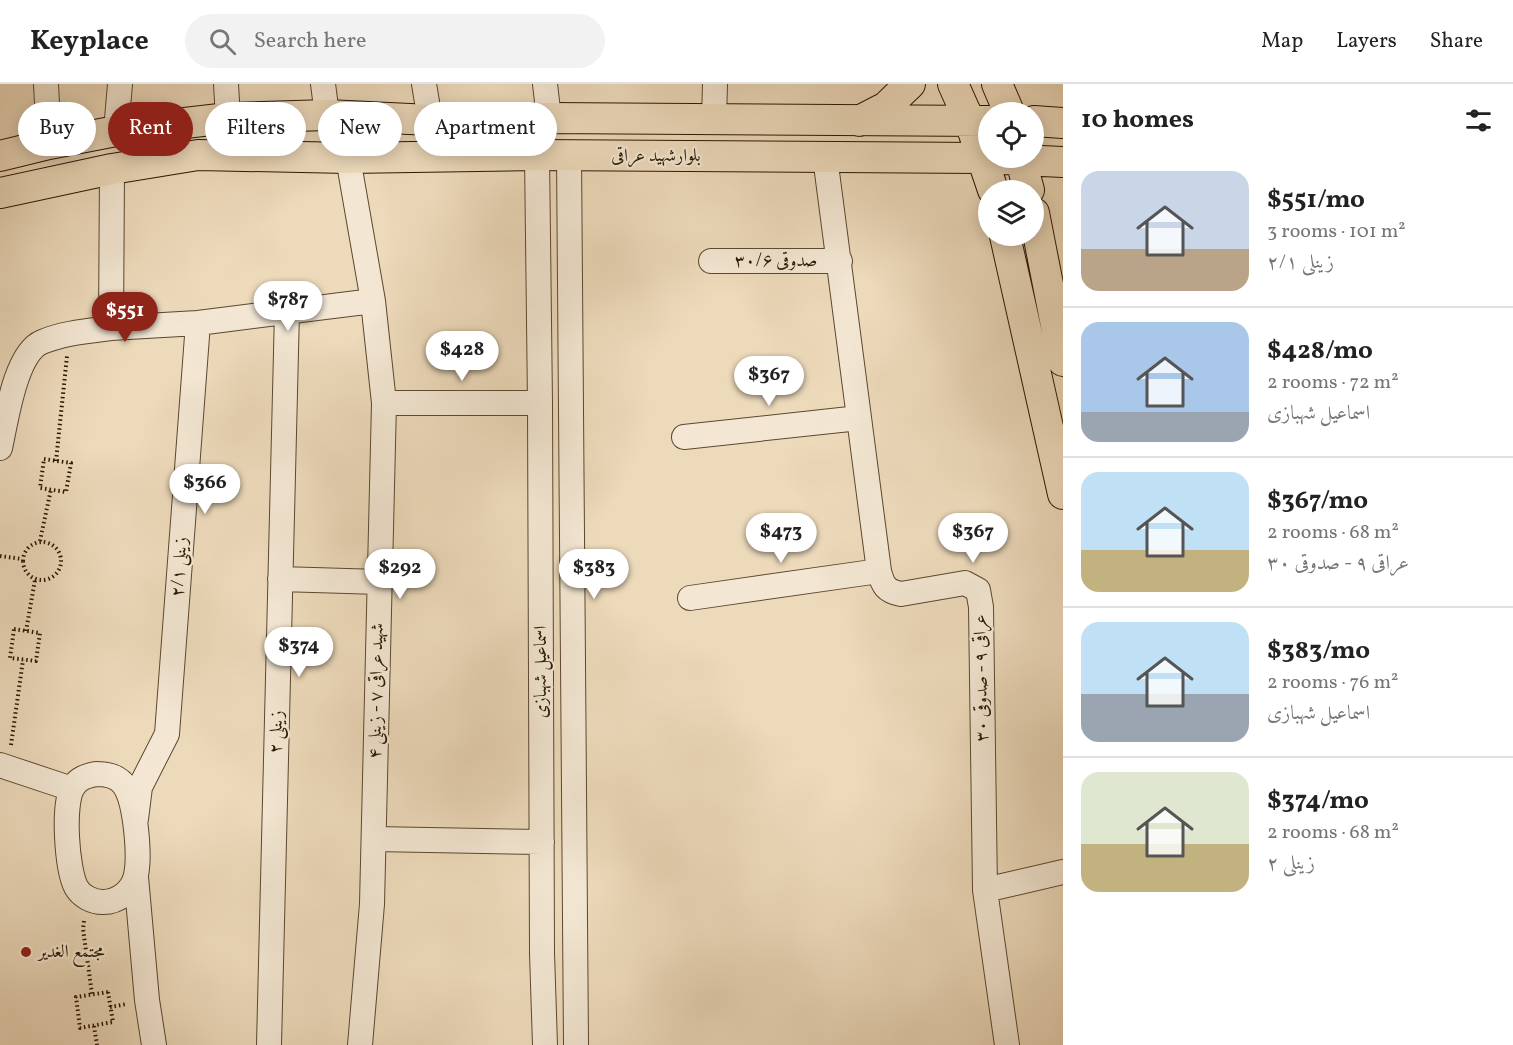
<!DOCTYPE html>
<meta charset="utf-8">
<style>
body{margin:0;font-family:Vollkorn,Amiri,serif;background:#f2f2f2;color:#222;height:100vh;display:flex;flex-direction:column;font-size:22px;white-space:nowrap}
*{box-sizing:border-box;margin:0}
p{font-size:20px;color:#767676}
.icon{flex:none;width:33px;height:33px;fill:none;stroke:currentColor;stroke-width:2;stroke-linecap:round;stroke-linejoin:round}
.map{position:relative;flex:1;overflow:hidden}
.sheet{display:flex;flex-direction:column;background:#fff;width:450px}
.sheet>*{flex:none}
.banner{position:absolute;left:18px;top:18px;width:570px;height:54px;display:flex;gap:12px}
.controls{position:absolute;left:978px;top:18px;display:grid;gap:12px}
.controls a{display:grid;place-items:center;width:66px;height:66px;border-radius:50%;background:#fff;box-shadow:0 3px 15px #0003;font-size:30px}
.price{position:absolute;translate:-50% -51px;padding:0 14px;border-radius:21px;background:#fff;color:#222;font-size:20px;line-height:39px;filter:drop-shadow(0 2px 3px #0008)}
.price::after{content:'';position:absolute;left:50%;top:36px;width:18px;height:14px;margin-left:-9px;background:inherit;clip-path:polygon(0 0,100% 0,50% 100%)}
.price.current{background:#8f2418;color:#fff}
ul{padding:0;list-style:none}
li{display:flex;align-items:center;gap:18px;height:150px;padding:0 18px}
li+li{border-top:2px solid #e0e0e0}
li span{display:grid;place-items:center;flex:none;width:168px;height:120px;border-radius:18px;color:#555}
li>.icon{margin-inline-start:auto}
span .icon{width:72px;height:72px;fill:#fffc;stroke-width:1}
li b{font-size:26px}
h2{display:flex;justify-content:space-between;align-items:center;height:72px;padding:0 18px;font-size:26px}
.chip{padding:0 21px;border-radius:27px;background:#fff;box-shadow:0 3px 15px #0003;font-size:21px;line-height:54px}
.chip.current{background:#8f2418;color:#fff}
header{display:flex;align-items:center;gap:36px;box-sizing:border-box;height:84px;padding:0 30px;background:#fff;border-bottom:2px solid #e0e0e0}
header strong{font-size:28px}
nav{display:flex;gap:33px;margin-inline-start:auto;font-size:21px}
.search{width:420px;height:54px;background:#f2f2f2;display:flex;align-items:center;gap:15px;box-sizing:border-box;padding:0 21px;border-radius:33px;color:#767676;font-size:22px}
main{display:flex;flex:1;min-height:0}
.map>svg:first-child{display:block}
</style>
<header>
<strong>Keyplace</strong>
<div class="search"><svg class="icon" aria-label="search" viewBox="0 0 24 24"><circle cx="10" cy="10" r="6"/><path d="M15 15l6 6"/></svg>Search here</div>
<nav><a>Map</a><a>Layers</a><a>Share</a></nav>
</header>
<main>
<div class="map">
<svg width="1063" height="961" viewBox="0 0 1063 961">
<rect width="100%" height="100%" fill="#eddabb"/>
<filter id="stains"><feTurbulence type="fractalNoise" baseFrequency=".00333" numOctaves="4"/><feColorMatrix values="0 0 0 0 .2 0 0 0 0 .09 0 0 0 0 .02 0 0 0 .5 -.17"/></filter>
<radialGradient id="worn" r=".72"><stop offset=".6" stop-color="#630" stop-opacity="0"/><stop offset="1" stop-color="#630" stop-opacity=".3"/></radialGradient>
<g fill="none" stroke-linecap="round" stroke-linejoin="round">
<defs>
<path id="minor" d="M46,0L49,60
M226,0L228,34
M323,0L327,31
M424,0L430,36
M545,0L549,34
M714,36L715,0
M116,47L120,0
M537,71L540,319L542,869L545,961
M569,71L576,961
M825,73L879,487C883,502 886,507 901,510L965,499L978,506L981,523L985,806L1007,961
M348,74L373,217L384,319L372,820L360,961
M711,177H840
M198,239L373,217
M111,244L198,239L167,650L140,703L136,735
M384,319H540
M684,353L859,334
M0,364C6,338 15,269 42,258C63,249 88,247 111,244L112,85
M280,495L380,498
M690,514L879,487
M0,681L72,705
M96,690C107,690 118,692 124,701C136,718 140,772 136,791C133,807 118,818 103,818C92,818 81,812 76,803C67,785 62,720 73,703C79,694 86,692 96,690Z
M374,755L542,758
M136,793L147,916L154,961
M985,806L1063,788
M269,961L287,227"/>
<path id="major" d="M953,0L970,38L993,106
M997,0L1009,28
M859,37L886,23L910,0
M1034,37L1063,39
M0,72L49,60L116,47L228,34L327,31L430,36L549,34L988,37
M1020,74L1029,106
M0,109L112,85L198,71L348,74L537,71L982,74L1063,78
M1034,129L1063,277
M1005,152L1063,410"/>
</defs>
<use href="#minor" stroke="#5b4730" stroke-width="26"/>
<use href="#major" stroke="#2a1601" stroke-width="32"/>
<path stroke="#2a1601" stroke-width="4" stroke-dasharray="1.5 3" stroke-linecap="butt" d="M44,375L71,379L66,408L40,404Z
M56,377L67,272
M40,457L51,405
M23 477a19 19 0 1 1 38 0a19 19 0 1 1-38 0Z
M0,472L22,475
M14,545L40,549L36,577L10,574Z
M26,547L35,496
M11,661L23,576
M84,837L83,845L92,910
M108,908L113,938L80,944L76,913Z
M110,923L127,920
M94,942L97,961"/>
<use href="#minor" stroke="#f3e7d3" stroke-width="24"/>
<use href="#major" stroke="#eddabb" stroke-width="30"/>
</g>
<circle fill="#8f2418" stroke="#f3e7d3" stroke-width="2" cx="26" cy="868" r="6"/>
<g text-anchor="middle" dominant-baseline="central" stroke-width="4.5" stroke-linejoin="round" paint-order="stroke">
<g font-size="18" fill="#2a1601" stroke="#f3e7d3">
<text x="656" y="72">بلوارشهید عراقی</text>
<text x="776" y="177">صدوقی ۳۰/۶</text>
<text transform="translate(180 483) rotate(-86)">زینلی ۲/۱</text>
<text transform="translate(541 588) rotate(-90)">اسماعیل شهبازی</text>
<text transform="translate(982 594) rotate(-91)">عراقی ۹ - صدوقی ۳۰</text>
<text transform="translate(377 607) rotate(-89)">شهید عراقی ۷ - زینلی ۴</text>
<text transform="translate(277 648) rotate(-88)">زینلی ۲</text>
</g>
<g font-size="18" fill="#2a1601" stroke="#f3e7d3" text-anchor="start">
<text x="38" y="868">مجتمع الغدیر</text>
</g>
</g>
<rect width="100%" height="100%" filter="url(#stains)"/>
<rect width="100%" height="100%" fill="url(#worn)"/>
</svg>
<div class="controls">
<a><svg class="icon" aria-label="locate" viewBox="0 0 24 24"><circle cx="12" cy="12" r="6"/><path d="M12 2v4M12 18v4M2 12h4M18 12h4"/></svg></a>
<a><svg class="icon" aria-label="layers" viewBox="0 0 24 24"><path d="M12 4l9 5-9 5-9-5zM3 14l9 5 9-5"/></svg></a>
</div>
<b class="price" style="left:288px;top:248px">$787</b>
<b class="price current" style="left:125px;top:259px">$551</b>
<b class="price" style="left:462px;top:298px">$428</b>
<b class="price" style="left:769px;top:323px">$367</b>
<b class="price" style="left:205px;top:431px">$366</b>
<b class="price" style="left:781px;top:480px">$473</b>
<b class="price" style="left:973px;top:480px">$367</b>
<b class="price" style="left:400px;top:516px">$292</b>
<b class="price" style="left:594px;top:516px">$383</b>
<b class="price" style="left:299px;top:594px">$374</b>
<div class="banner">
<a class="chip">Buy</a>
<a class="chip current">Rent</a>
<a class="chip">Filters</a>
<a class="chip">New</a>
<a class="chip">Apartment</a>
</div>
</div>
<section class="sheet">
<h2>10 homes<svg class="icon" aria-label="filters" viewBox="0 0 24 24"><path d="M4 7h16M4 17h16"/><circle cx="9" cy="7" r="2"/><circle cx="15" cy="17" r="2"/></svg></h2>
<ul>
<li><span style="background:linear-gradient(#c9d6e8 65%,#b9a48a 0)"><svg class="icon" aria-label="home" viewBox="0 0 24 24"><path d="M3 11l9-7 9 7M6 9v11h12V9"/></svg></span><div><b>$551/mo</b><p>3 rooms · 101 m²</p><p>زینلی ۲/۱</p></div></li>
<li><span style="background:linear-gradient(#a9c7e8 75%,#9aa5b1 0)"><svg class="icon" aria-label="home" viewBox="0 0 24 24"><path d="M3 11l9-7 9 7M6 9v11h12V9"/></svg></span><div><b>$428/mo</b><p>2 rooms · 72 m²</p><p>اسماعیل شهبازی</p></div></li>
<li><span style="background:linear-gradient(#bfe0f5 65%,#c2b280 0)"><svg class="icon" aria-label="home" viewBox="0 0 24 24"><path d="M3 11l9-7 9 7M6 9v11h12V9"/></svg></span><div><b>$367/mo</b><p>2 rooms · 68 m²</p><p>عراقی ۹ - صدوقی ۳۰</p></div></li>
<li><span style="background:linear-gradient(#bfe0f5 60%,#9aa5b1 0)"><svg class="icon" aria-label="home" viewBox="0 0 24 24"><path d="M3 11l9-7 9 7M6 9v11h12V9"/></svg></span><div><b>$383/mo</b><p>2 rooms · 76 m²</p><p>اسماعیل شهبازی</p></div></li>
<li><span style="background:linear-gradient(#dfe7d0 60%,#c2b280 0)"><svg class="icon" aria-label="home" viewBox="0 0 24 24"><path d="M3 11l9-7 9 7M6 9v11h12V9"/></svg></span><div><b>$374/mo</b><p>2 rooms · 68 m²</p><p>زینلی ۲</p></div></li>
</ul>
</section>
</main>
